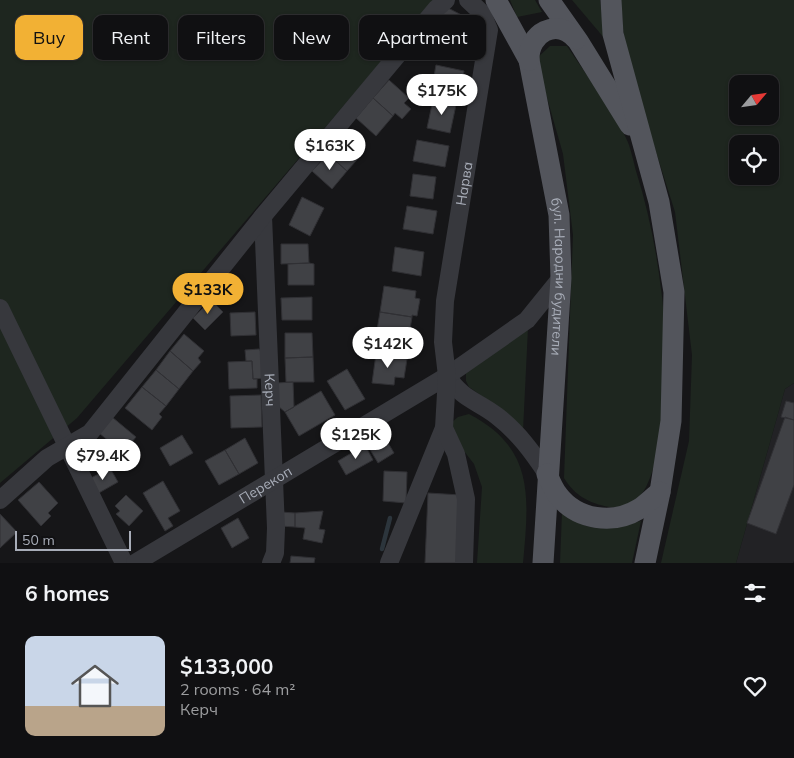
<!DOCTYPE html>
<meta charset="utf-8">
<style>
body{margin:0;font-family:Mulish,sans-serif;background:#1e1e20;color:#f1f3f6;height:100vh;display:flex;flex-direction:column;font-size:19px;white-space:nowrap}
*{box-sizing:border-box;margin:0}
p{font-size:16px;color:#9c9d9f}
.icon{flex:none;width:28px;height:28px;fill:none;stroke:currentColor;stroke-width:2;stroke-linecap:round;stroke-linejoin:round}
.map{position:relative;height:563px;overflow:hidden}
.side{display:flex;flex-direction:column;background:#101012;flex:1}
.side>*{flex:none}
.banner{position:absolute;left:15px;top:15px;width:500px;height:45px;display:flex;gap:10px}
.needle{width:32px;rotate:61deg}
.buttons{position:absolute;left:729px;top:75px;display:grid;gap:10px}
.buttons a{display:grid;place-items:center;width:50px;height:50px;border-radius:10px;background:#101012;box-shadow:0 1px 4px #0004,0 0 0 1px #303032;font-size:25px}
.scale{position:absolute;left:15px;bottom:12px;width:116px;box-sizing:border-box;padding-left:5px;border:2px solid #a8adb8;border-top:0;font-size:14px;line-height:18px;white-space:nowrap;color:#a8adb8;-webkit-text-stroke:4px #111113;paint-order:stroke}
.price{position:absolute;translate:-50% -42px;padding:0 11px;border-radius:18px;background:#fff;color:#222;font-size:16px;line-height:32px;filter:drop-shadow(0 1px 2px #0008)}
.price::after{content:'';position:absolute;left:50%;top:30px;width:15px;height:11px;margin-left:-8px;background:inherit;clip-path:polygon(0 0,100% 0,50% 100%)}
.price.on{background:#f2b134;color:#111}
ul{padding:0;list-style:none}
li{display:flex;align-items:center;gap:15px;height:125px;padding:0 25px}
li+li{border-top:1px solid #303032}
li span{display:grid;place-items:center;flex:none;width:140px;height:100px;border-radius:10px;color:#555}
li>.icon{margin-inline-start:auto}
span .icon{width:60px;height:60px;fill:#fffc;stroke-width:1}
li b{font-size:21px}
h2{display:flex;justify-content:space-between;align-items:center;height:60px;padding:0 25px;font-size:21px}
.chip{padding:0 18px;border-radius:10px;background:#101012;box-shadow:0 1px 4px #0004,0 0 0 1px #303032;font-size:18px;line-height:45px}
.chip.on{background:#f2b134;color:#111}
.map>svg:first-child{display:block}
</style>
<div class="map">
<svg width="794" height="563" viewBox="0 0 794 563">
<rect width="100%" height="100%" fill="#161618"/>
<path fill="#222225" d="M794,383V561L793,563H736L785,389Z"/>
<path fill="#1e261f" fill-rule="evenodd" d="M0,0H434L77,418L0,483Z
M510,0H535L542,12L517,17Z
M572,0H600L605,39Z
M621,0H794V383L785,389L736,563H661L689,441L692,355L675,212L625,54ZM738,84H770V116H738ZM738,144H770V176H738Z
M550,46H567C587,76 610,106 626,138C631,148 633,160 636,171C648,209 656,248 661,289C668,335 668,445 646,487C640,500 624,509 609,507C589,503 575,496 564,478L573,235L563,154L536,59Z
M528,328L523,431L502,410L469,387L466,381V373Z
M469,414C535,448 529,498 523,563H477L482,487L474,464L457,442L451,423L458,417Z
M562,512C591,535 607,529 641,521L632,563H560Z"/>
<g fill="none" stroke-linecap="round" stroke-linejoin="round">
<path stroke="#2c353c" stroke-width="4.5" d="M382,549L390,518"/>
</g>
<path fill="#404145" stroke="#303034" d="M446,7L481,25L477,40L473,38L468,55L438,48L444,31L432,27Z
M436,65L464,71L460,92L432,87Z
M389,80L409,98L404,103L411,109L402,119L395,113L393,116L373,98Z
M373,98L393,116L376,136L356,118Z
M433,100L456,105L450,133L427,128Z
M344,135L364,152L347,171L328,154Z
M417,140L449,146L445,167L413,161Z
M328,154L347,171L332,189L312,171Z
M413,174L436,177L433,199L410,196Z
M302,197L324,208L310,236L289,225Z
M407,206L437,211L433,234L403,229Z
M281,244H308L309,263L281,264Z
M395,247L424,252L421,276L392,271Z
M309,263L314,264V285H288V264Z
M384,286L416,291L415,298L420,299L417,316L412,315V317L380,312Z
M312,297V320H282L281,298Z
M211,300L223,312L205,330L193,318Z
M255,312L256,335L231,336L230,313Z
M380,312L412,317L407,347L375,342Z
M285,333H312L313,357L285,358Z
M184,334L204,351L198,358L201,362L193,371L170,351Z
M259,349L263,354L265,378L253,379L252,361H246L245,350Z
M170,351L193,371L179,389L156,370Z
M376,354L407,359L404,378L395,377L394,385L372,383Z
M313,357L314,382H286L285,358Z
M252,361L253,379H257V388L229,389L228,362Z
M347,369L365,399L345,410L327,381Z
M156,370L179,389L166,406L142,387Z
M293,382L294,407L285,412L278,406L277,383Z
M142,387L166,406L159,414L162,417L152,430L125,408Z
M321,391L335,415L299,436L285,412Z
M261,395L262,427L231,428L230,396Z
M786,401L794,403V420L781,417Z
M112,417L136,437L123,453L99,433Z
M785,417L794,420V485L776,534L747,523Z
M381,431L394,453L378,463L365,441Z
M182,435L193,453L170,466L160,448Z
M245,438L258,463L239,474L225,450Z
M365,445L373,460L346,475L338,461Z
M225,450L239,474L219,485L205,461Z
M110,468L118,482L97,494L89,479Z
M384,471L407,472L406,503L383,501Z
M163,481L180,511L168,518L173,526L165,531L143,493Z
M39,482L58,503L48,513L51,516L41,526L18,500Z
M428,493L461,495L459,563H425Z
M126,495L143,511L129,526L116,514L120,511L115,506Z
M323,511L319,529L325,530L322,543L303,539L305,528L295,527V513Z
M281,512L295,513V527L280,526Z
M0,514L17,532L0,548Z
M238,518L249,538L232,548L221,528Z
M291,556L315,558L314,563H290Z"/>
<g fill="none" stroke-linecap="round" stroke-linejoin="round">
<g stroke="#37383d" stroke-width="18">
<path id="s1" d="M263,216L276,528L275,553L271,563"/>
<path d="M0,308L124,563"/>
<path d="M447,376C463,400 476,400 497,416C518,432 533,453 547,474"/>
<path d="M0,500L47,458L90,433L263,216L436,9L446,0"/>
<path id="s2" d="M135,563L447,376L527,320L561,278"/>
<path d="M389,563L444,428"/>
<path id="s3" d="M464,563L466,499L456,454L444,428L447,376L443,342L445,301L489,30L482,13L468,0"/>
</g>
<g stroke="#53555c" stroke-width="21">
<path id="s4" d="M496,0L529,60L559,215L561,278L543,563"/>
<path d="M549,0L578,41L630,125"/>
<path d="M611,0L613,34L659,202L674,292L671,421L660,492L645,563"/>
<path d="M529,60C528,33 557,17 576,39"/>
<path d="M547,474C550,481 553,489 558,495C577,520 613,525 639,509C647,504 653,497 660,492"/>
</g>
</g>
<g text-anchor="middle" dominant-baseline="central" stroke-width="4" stroke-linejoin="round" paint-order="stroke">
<g font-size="14" fill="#a8adb8" stroke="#111113">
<text stroke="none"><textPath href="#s3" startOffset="385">Нарва</textPath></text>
<text stroke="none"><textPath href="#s4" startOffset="288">бул. Народни будители</textPath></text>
<text stroke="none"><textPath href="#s1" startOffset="174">Керч</textPath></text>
<text stroke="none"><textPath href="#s2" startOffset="152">Перекоп</textPath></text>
</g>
</g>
</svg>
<div class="buttons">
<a><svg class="needle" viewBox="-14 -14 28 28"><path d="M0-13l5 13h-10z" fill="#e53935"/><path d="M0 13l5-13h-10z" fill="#9c9d9f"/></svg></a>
<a><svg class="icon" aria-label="locate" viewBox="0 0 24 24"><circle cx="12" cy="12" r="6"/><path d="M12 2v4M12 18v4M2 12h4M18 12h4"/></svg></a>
</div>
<div class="scale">50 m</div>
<b class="price" style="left:442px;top:116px">$175K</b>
<b class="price" style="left:330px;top:171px">$163K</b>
<b class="price on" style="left:208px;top:315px">$133K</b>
<b class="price" style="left:388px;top:369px">$142K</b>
<b class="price" style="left:356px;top:460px">$125K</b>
<b class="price" style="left:103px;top:481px">$79.4K</b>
<div class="banner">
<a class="chip on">Buy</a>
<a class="chip">Rent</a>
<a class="chip">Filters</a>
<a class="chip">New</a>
<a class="chip">Apartment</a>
</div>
</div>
<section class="side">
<h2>6 homes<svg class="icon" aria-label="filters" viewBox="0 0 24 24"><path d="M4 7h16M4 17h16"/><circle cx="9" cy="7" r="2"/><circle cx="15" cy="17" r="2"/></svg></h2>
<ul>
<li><span style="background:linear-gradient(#c9d6e8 70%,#b9a48a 0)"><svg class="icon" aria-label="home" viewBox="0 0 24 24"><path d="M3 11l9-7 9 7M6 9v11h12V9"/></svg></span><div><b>$133,000</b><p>2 rooms · 64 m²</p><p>Керч</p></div><svg class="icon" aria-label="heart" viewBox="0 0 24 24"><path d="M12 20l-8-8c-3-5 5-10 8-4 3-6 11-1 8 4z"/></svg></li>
</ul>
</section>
